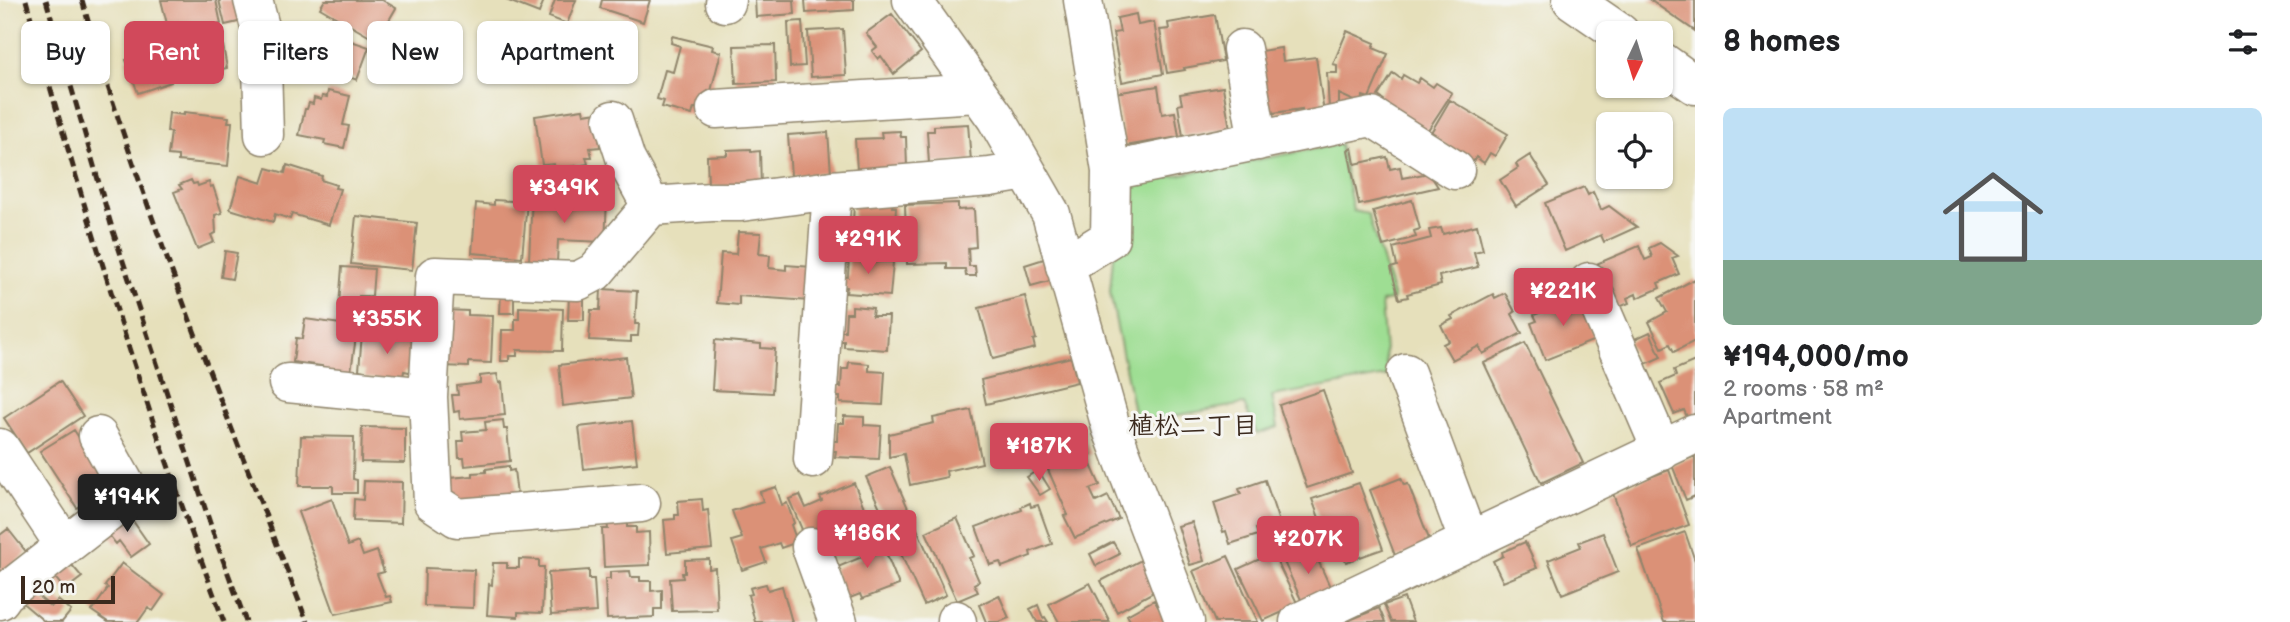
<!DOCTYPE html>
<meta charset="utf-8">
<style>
body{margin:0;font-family:"Balsamiq Sans","Klee One",sans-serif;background:#f6f6f6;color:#202124;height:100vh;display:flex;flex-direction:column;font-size:26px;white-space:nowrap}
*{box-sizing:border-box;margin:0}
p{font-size:23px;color:#757577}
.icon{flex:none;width:38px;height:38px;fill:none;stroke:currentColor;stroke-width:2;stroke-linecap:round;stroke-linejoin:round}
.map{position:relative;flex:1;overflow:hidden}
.drawer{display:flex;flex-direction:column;background:#fff;width:595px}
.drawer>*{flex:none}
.hud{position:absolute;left:21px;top:21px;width:665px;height:63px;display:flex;gap:14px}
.needle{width:46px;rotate:184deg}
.controls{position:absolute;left:1596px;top:21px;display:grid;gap:14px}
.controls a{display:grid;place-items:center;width:77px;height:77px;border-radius:10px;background:#fff;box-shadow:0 2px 5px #0004;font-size:35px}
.scale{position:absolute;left:21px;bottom:18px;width:94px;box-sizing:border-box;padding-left:7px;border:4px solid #3b2a1e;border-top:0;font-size:19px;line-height:24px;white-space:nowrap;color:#3b2a1e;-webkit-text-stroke:5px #f6f6f2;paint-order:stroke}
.price{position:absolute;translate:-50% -60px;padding:0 16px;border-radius:7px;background:#d1495b;color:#fff;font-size:23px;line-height:46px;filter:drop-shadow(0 2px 4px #0008)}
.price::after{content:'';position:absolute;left:50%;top:42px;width:21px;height:16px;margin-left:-10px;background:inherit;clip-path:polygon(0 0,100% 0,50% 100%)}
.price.selected{background:#222;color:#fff}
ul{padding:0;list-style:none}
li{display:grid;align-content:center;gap:14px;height:371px;padding:0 28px}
li span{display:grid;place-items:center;height:217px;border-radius:10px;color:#555}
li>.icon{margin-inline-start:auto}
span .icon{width:126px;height:126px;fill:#fffc;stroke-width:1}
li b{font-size:30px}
h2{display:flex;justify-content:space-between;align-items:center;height:84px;padding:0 28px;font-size:30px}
.pill{padding:0 24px;border-radius:10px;background:#fff;box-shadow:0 2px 5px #0004;font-size:24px;line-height:63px}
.pill.selected{background:#d1495b;color:#fff}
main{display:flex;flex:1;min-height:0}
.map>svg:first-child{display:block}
</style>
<main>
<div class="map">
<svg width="1695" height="622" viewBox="0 0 1695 622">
<rect width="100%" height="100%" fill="#f6f6f2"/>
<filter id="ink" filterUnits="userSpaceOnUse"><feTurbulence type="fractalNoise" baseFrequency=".0143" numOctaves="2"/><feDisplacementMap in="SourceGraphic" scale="14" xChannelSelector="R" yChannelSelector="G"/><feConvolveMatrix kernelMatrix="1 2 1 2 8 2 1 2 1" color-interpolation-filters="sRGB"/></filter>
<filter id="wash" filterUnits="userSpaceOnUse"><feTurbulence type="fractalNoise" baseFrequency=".00686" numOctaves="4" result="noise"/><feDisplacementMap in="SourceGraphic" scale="28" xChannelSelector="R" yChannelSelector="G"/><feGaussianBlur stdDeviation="1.57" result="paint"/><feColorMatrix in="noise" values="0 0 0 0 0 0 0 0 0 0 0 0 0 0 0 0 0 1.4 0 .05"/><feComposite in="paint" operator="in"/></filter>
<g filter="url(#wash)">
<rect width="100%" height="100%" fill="#e6e0bb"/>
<path fill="#9ede93" stroke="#6c8458" stroke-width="2" d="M1340,144L1353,211L1368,214L1394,299L1381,302L1387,376L1272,396L1278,427L1257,434L1244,404L1136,422L1110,292L1119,186Z"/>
<g id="blocks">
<path fill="#db9177" d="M161,0H216L221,24L170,36Z
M219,0H243L247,20L225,25Z
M325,0H382L396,8L377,41L320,8Z
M506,0H544L539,13Z
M555,0H576L567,24L549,17Z
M602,0H650L643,22L600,8Z
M755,0H794L795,14L756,17Z
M805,0H854V10L806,13Z
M1650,0H1695V31Z
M892,14L921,52L894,74L881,56L878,59L872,51L877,47L866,33Z
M1136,14L1138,25L1154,22L1163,74L1122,82L1113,33L1120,32L1117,18Z
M1215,15L1223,61L1184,68L1185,70L1167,73L1160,30L1169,29L1168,23Z
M802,21L805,66L790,67L788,22Z
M843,29L846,75L811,77L808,31Z
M1347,31L1375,43L1373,48L1388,54L1369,98L1363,96L1361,104L1339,94V109H1329L1327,73H1337V65L1333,64Z
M298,32L317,39L319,34L327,37L328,33L369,47L357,80L290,55Z
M672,36L713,46L712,50L721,52L711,91H708L704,108H694L692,115L662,107L664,101L657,99L665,70L673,72L680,46L671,43Z
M222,40L227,68L222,69L223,74L201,79L200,73L192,75L186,48Z
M775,45L776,82L736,84L734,46Z
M1281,48L1283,61L1316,57L1324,113L1303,116L1302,109L1266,114L1260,51Z
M160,49L171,82L138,93L126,60Z
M1393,73L1401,79L1403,75L1417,83L1420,78L1433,87L1436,83L1452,93L1422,139L1378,110L1384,100L1378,96Z
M1158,86L1162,114L1175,112L1179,137L1125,146L1115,93Z
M1223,87L1230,129L1183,136L1178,105L1182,104L1180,94Z
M328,91L350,96L343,125L349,126L344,148L324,144L325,140L299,135L305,109H307L309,103L313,104L314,98L321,100L322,96L327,97Z
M1450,100L1508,134L1495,156L1490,153L1484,163L1476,157L1471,166L1430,134Z
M583,109L584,114L597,112L600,147L590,148L592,157H586L588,164L555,169L554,164L542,165L535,116Z
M184,112L229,117L228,122H232L228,166L178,161V156L168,155L171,132H167L169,113L184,115Z
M968,124L971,161L929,164L927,131H934V126Z
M900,131L901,137H906L907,168L857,170L855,139L882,138L881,132Z
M828,132L831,173L791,176L788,135Z
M1352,148L1355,164L1387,157L1390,169L1400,167L1402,178L1429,173L1438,187L1359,205L1348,150Z
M751,149V152L760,151L761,188L708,186L707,156L727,155V150Z
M1530,155L1549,185L1516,206L1500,180L1518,168L1516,164Z
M287,165L322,176L321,180L336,185L335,188L340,189L329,225L292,214L290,219L275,214L273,222L230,209L240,176L262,183L267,168L285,173Z
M191,180L193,184L197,183L198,186L209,182L210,187L213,186L222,213L215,215L216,233L211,235L214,242L197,249L174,192L182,189L179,185Z
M1584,187L1588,195L1593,192L1601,210L1609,206L1637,227L1604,242L1601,235L1565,251L1545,203Z
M532,195L553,196V205H573V197L607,199L605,242L558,240L557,263L529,261Z
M494,200L527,202L522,257L472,253L476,203L494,205Z
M1412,200L1420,229L1414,231L1416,237L1383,246L1373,211Z
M893,201L892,207H896L894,242L850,239L851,235H848L849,222H853L854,204Z
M958,203V210L974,209L976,247L968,248L969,266H975L976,276H966L965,269H947V263L907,264L905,205Z
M356,216L417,223L412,270L351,264Z
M1477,225L1483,250L1474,252L1478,267L1439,276L1441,285L1407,294L1408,297L1399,299L1391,268L1397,266L1393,248L1431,238L1429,230L1441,228L1443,234Z
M738,232L761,233L759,254L770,255L769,268L786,270V265L812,267L810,301L739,296V305L717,303L721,253L736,254Z
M1660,243L1678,256L1672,258L1679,274L1658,283L1660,288L1637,298L1636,294L1627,298L1629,303L1617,308L1594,265L1639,246L1645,260L1652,257L1649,248Z
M225,251L237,253L232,279L221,277Z
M856,252L876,254L875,262H893L890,296L846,293L847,287H842L843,277H848L849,259H855Z
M1047,258L1053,280L1031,286L1025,265Z
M342,267L374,269L372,296H359L358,306L339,305Z
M1575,278L1580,291L1540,307L1535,294Z
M1695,279V341L1674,352L1670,344L1662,348L1649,322L1667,312L1659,298Z
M601,289L637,291L635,324H639L638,336H631V342L589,340L591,310H600Z
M501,292H514V313H500Z
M569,293H584V320H568Z
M1505,293L1515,312L1512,314L1522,333L1483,354L1479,346L1452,360L1443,344L1449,341L1441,325L1453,319L1451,316L1493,294L1495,298Z
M1025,296L1036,339L1033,340L1035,348L993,359L979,308Z
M1582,296L1595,340L1545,360L1531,323L1537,321L1534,315Z
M852,306L873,308L872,316H889L887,350L844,347V341H839L840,331H845L846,313H852Z
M519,307L563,309L562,351L517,350V356H509V361H501L502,330H515V319H519Z
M444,310L468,311V315L493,316L491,363L469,362V367L442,366Z
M305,319L348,325V329L357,330L350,378L321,374L322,366L293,362L296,338L302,339Z
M381,329L394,331L393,336L417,338L414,373L404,371L402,381L365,378V371L359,370L362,334L380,336Z
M1650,332L1661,357L1639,367L1628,342Z
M715,340L761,344V348L775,349L772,393L712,390Z
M1525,343L1583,463L1541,483L1484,363Z
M626,357L631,398L563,406L559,365Z
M1071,357L1077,382L986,404L981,380Z
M1695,361V414L1687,417L1684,410L1674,414L1660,383L1676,376L1674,370Z
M849,362L869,364V371L885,372L883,405L840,403V397H836V387H841L842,369H848Z
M497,374L499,383L502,382L505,415L460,419L459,411L454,412L452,395H458L457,386L480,383V376Z
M60,381L83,416L27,453L4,418Z
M1323,390L1352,473L1307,488L1279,405Z
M971,410L982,463L946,471L947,477L910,485L904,454L889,457V434L934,423L933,418Z
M844,416L864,417V425L881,426L879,459L835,457L836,451H831L832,441H837L838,423H844Z
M503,420L504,429H507L510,461L465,466L464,458H459L458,441H463L462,432L486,430L485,422Z
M632,421L637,463L584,469L579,427Z
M362,427L405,428V463L361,462Z
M74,430L111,487L77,508L40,451Z
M301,436L354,437L353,479L357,480V493H333V486H299Z
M1083,438L1091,454L1087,456L1100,485L1090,489L1096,502L1108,496L1119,519L1075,538L1064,516L1068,515L1042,456Z
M1695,456V496L1686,500L1672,465Z
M509,466V471L514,470L517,495L452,502L449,478L473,476V473L486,472V469Z
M890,467L946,595L924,605L866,477Z
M1038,470L1050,489L1040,495L1027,477Z
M1669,470L1689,525L1632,546L1612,491Z
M1401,478L1404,485L1408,484L1429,539L1424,541L1427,546L1396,558L1370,490Z
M1265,480L1279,522L1256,529L1258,535L1230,544L1226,531L1223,532L1214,503L1241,494L1239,489Z
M364,481L402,482L401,523L353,521L354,499L363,500Z
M854,483L870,522L837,536L835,532L818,539H806L789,499L800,495L806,508L822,501L820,497Z
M1359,483L1383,549L1346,562L1332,522L1322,526L1312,499Z
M776,487L782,505L787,503L794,523L791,525L797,542L781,548L779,543L761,549L766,562L742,570L732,541L742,538L732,511L763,501L760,492Z
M332,499L348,546L358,542L363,556L377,551L384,572L377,574L386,597L390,596L392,602L335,614L298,512Z
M702,499L703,511L708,510L712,549L667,553L664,520L675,519V515H679L678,501Z
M1030,503L1031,507L1038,505L1052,544L1030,552L1031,556L1002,567L1000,562L990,565L976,527L1022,510L1021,507Z
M126,511L149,544L131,557L119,541L116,544L103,527Z
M957,518L974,556L969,558L979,581L974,584L978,592L957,601L926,532Z
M627,519V527H636V533L649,532L650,565L604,567L602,529H608L607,520Z
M1192,522L1204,561L1190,565L1178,526Z
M8,529L27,553L0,575V535Z
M877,531L899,585L862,599L860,594L845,600L833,569L862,557L855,540Z
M1685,532L1695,561V622H1664L1638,549Z
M1603,533L1618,572L1562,594L1548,560L1581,547L1579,542Z
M1113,542L1120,554L1096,566L1090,554Z
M1525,542L1537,568L1503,582L1493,561L1503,556L1502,552Z
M1313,549L1332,591L1303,604L1284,562Z
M1273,553L1298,605L1263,621L1238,569Z
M1228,556L1258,622H1215L1193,571Z
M66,558L82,577L65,590L50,571Z
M519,559L539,560V567H544L542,613L518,612V617L487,615L489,584L492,585L493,563H507V568H519Z
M709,559V569L715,568L717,610L672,611L670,579L683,578L682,573H685V560Z
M1143,559L1159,589L1117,612L1101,581Z
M122,563L164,595L153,611L148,608L138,622H108L92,611L108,588L105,586Z
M425,568L474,570L473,608L424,606Z
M589,570V579H594L596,612L551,615L548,573Z
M630,571L631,577H640V581H651V591L662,590V609H654V617L607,619L605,579H610V572Z
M34,582L44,591L39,597L51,607L58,600L71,611L62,622H45L19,600Z
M1090,583L1110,622H1059L1049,604Z
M766,584L768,590L782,586L792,622H755L748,595L752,594L750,588Z
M999,595L1009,618L999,622H986L979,605Z
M1404,598L1413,622H1391L1384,605Z
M1154,600L1167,622H1131L1127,615Z
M1038,605L1043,618L1045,617L1048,622H1037L1030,609Z
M1379,608L1385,622H1345Z"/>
</g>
</g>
<g filter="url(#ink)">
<use href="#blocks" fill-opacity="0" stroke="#90856c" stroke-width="2"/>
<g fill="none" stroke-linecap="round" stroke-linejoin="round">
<defs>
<path id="minor" d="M253,0L261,31L264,135
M912,0L996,118L1051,214L1111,427L1185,622
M1083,0L1111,171
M1572,0L1620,33
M725,3L726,0
M1242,49L1258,141
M1661,61L1695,85
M716,109L978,93
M613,120L626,160L651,206
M1065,266L1110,238L1111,171L1372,117L1455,170
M1589,282L1662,451
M1406,373L1469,542
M288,383L428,397
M0,448L65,546L5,593L0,600
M813,459L832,190L990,177L1026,171
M641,503L457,518L433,502L428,397L435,276L578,281L595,272L651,206L712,202H741L832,190
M65,546L131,495L98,436
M811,547L838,622
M956,620L957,622
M1299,622L1695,434"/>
</defs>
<use href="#minor" stroke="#90856c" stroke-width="41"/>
<use href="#minor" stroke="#fff" stroke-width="38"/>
<path stroke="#3b2a1e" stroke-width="5" stroke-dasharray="10 5" stroke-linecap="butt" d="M26,0C83,210 148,418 224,622
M46,0L112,228L215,538L246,622
M82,0C142,212 228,416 307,622"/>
</g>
</g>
<g text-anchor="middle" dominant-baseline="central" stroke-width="6" stroke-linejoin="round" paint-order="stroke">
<g font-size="26" font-weight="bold" fill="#3b2a1e" stroke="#f6f6f2">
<text x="1193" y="426">植松二丁目</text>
</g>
</g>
</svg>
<div class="controls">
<a><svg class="needle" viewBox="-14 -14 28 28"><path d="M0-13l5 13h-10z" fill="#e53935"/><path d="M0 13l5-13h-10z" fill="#757577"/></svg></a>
<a><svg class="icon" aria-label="locate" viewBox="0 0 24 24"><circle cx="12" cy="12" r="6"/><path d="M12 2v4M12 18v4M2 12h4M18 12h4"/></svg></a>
</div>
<div class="scale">20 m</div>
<b class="price" style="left:564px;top:225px">¥349K</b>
<b class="price" style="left:868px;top:276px">¥291K</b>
<b class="price" style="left:1563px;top:328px">¥221K</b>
<b class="price" style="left:387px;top:356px">¥355K</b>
<b class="price" style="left:1039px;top:483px">¥187K</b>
<b class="price selected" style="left:127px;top:534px">¥194K</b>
<b class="price" style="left:867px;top:570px">¥186K</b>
<b class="price" style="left:1308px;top:576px">¥207K</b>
<div class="hud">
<a class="pill">Buy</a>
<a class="pill selected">Rent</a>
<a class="pill">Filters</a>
<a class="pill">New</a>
<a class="pill">Apartment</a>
</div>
</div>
<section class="drawer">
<h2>8 homes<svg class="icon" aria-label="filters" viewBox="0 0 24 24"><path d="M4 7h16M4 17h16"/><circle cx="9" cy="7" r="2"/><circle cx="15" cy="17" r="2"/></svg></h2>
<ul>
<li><span style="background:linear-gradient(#bfe0f5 70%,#7fa58c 0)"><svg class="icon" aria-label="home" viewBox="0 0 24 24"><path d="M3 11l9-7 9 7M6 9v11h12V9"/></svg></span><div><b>¥194,000/mo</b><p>2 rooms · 58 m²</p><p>Apartment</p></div></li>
</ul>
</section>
</main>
